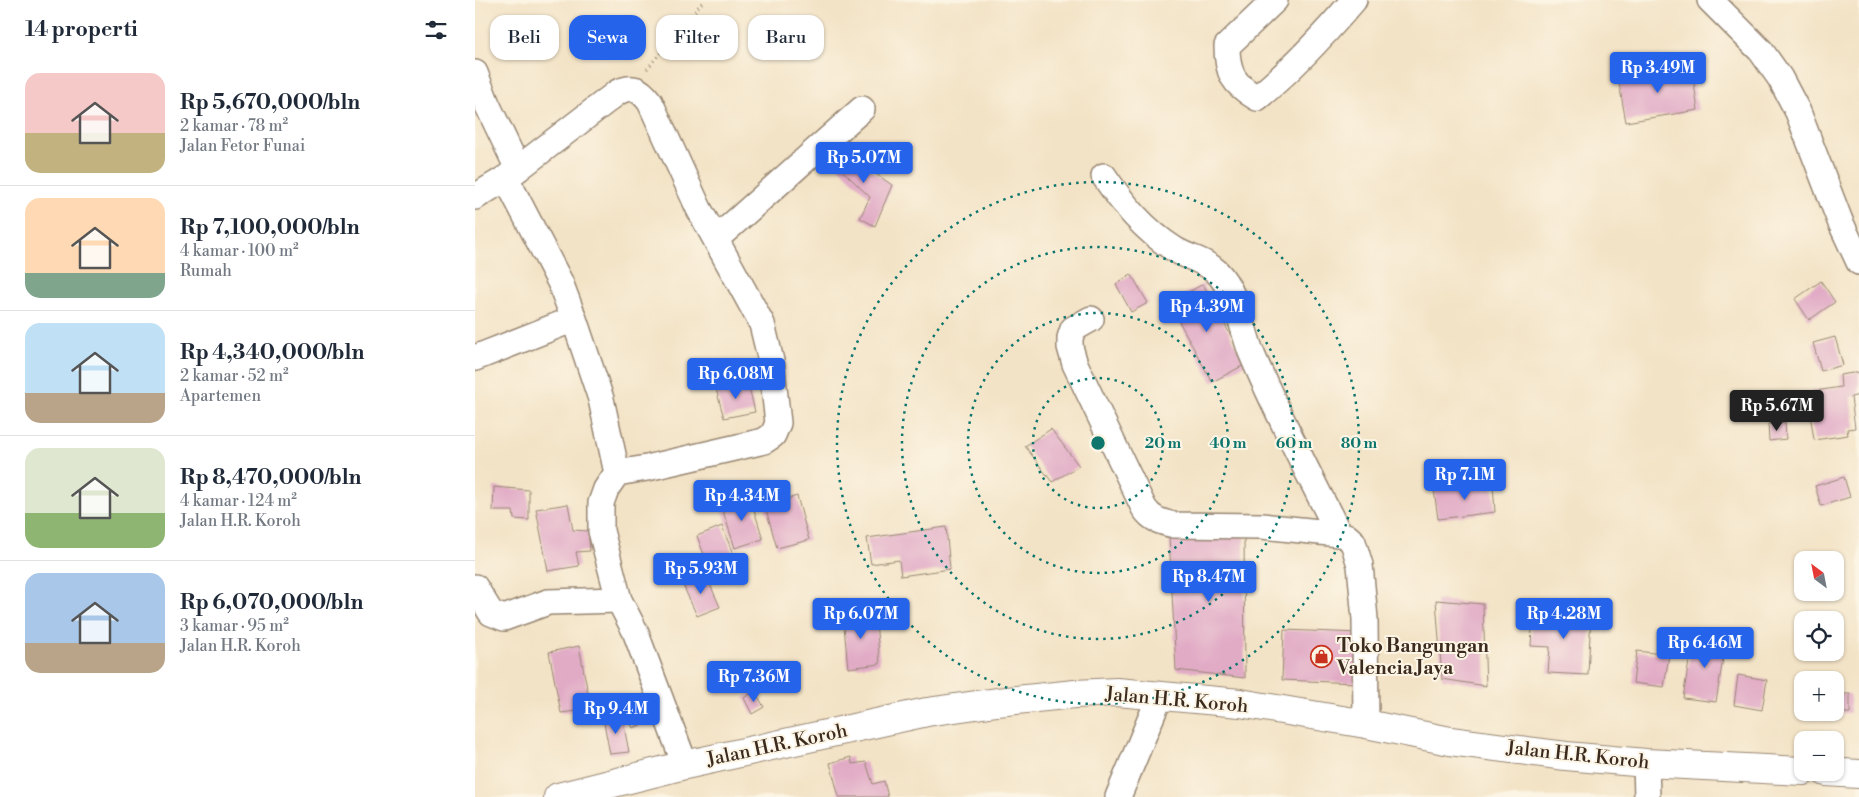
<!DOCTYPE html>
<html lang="id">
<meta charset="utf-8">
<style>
body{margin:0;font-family:"Libre Bodoni",serif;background:#f6f6f7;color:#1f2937;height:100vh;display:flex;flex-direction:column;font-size:19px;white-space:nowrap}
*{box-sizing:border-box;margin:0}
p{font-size:16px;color:#747a83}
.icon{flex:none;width:28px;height:28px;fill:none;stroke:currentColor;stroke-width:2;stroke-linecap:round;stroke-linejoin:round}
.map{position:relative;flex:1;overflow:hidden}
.drawer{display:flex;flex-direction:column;background:#fff;width:475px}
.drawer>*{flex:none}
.guide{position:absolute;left:15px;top:15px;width:475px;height:45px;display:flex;gap:10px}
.needle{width:32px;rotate:328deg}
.fabs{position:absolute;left:1319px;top:551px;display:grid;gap:10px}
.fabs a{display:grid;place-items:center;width:50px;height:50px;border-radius:10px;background:#fff;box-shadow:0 1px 4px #0004;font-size:25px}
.price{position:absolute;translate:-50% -42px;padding:0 11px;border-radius:5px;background:#2563eb;color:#fff;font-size:16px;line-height:32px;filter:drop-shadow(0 1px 2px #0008)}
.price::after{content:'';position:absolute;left:50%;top:30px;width:15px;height:11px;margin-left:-8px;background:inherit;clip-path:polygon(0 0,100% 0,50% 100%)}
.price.current{background:#222;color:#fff}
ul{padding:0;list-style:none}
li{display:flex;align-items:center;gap:15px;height:125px;padding:0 25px}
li+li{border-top:1px solid #e0e1e3}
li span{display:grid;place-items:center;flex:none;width:140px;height:100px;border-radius:15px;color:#555}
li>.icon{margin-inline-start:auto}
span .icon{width:60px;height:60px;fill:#fffc;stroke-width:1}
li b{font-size:21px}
h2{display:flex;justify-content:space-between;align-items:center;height:60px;padding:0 25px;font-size:21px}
.pill{padding:0 18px;border-radius:15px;background:#fff;box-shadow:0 1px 4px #0004;font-size:18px;line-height:45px}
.pill.current{background:#2563eb;color:#fff}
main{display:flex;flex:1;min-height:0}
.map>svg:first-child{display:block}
</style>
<main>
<section class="drawer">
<h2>14 properti<svg class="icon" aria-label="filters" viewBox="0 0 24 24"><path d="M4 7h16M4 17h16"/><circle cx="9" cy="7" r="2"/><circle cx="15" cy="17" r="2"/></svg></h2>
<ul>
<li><span style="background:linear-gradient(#f6c9c9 60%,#c2b280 0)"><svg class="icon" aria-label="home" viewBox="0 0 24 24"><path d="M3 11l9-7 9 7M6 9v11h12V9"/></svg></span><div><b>Rp 5,670,000/bln</b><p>2 kamar · 78 m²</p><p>Jalan Fetor Funai</p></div></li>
<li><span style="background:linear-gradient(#ffd9b3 75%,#7fa58c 0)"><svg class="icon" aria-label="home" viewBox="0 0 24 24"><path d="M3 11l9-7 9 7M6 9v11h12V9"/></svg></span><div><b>Rp 7,100,000/bln</b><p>4 kamar · 100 m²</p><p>Rumah</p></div></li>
<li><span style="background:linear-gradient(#bfe0f5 70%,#b9a48a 0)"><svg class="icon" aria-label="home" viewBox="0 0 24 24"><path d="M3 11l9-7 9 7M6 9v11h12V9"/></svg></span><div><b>Rp 4,340,000/bln</b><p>2 kamar · 52 m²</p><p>Apartemen</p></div></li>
<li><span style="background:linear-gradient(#dfe7d0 65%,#8fb573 0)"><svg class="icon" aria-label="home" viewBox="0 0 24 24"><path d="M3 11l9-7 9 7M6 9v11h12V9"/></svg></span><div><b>Rp 8,470,000/bln</b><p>4 kamar · 124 m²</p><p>Jalan H.R. Koroh</p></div></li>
<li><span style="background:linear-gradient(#a9c7e8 70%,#b9a48a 0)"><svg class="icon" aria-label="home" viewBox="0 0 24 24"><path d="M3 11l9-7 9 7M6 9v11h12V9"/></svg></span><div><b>Rp 6,070,000/bln</b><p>3 kamar · 95 m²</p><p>Jalan H.R. Koroh</p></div></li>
</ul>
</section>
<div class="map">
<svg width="1384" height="797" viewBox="0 0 1384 797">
<rect width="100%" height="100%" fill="#fcf5e5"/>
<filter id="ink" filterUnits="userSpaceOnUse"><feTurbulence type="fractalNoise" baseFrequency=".02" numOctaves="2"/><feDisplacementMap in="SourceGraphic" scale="10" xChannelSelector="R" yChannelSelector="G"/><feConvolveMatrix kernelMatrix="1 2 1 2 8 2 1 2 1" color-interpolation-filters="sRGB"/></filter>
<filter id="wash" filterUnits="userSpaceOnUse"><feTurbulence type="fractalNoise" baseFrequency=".0096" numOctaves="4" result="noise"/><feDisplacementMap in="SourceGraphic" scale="20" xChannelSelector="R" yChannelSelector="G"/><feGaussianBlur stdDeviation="1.12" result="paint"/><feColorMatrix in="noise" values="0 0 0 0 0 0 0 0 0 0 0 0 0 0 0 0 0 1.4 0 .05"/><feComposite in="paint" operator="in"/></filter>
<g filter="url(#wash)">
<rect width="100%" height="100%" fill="#f3e3c6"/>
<g id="blocks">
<path fill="#e1abc6" d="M1216,65L1223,110L1151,122L1143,78Z
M362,147L417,185L400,226L385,218L395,197L353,157Z
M656,274L673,303L656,312L641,284Z
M1346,281L1360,302L1334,320L1320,299Z
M728,284L771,364L737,382L694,303Z
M1360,337L1368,365L1346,371L1338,343Z
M1384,372V395L1376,397L1380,428L1372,429L1373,435L1339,440L1335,413L1310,417L1308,396L1366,387L1365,375Z
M273,383L280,412L249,418L241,389Z
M1310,422L1311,439L1294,441L1293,424Z
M576,429L604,466L577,482L550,446Z
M1369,477L1375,497L1346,506L1340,486Z
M1018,484L1020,512L963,519L959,489Z
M19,487L54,490V520L39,519L38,511H18Z
M322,496L334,540L302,548L290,506Z
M275,497L288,539L260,548L246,505Z
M93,504L98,530L113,531L115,551L101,552L104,566L73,571L61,509Z
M247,526L262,564L236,573L222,536Z
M471,527L475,569L426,576L424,560L396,564L392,538Z
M769,533L770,678L701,670L694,536Z
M230,573L245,607L222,616L207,583Z
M961,600L1008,604L1011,686L967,679Z
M1058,611L1116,614L1113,675L1073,673L1075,647L1056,646Z
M400,612L405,664L373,668L368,616Z
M809,630L885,633L882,683L807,680Z
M1218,637L1251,640L1241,702L1208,698Z
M104,646L116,709L86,713L74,652Z
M1162,651L1194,655L1189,687L1158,683Z
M1263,675L1292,680L1287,710L1259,705Z
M280,691L289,707L277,714L269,698Z
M1360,694H1375V713H1360Z
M172,697L182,718L158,728L148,707Z
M147,716L154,752L135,754L128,718Z
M376,757L377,764L391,762L398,784L409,781L413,797H364L355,763Z"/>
</g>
</g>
<g filter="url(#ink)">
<use href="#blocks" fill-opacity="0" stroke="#978672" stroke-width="1"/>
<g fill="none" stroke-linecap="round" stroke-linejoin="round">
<defs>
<path id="minor" d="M800,0L752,46C752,73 758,84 782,98C818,69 849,35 879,0
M1235,0L1286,51L1305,78L1323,112L1365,221L1384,262
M0,73L12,104L43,169
M629,176C648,204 669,230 699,249C713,258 730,260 742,272C761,291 767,328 776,352C802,414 834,474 864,534
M31,178L85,282L99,319
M0,197L31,178L143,92C158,85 165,89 175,102L224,209L287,324L296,361L303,423L298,435L289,441L172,468L142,473L126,399L99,319L0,358
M241,239L387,109
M616,319L598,329L595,338V347L600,364L669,508C677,520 686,522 699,525L787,526L864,534L871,536L878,542L885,565L890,619L891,724
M142,473L131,489L126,503V531L144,600L160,631L210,765
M0,587L16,613L29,618L73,602L144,600
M1171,763L1172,797
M643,797L685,696"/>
<path id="major" d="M1351,772L1384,774
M83,797L210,765L452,712L522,702L600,694L642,692L765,703L891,724L975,741L1091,756L1171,763L1328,771"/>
</defs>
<use href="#minor" stroke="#978672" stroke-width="28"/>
<use href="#major" stroke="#978672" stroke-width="30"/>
<path stroke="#978672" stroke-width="3" stroke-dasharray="1 4" stroke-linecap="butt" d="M172,69L229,0"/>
<use href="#minor" stroke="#fff" stroke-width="25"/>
<use href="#major" stroke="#fff" stroke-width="28"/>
</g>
</g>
<g fill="none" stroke="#0f766e" stroke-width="2.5" stroke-dasharray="2.5 5">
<circle cx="623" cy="443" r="65"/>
<circle cx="623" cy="443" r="130"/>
<circle cx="623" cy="443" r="196"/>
<circle cx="623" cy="443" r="261"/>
</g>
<defs>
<symbol id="shop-ring" viewBox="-11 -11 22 22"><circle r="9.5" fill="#fcf5e5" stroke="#c8321e" stroke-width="1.5"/><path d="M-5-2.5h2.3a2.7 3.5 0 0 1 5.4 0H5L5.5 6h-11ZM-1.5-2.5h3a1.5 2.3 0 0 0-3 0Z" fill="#c8321e"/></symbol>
</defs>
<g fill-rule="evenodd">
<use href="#shop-ring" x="834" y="644" width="25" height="25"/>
</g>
<g text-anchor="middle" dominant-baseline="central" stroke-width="4" stroke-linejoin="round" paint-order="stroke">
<g font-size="19" font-weight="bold" fill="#3b2a1e" stroke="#fcf5e5" text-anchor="start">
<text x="862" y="646">Toko Bangungan<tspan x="862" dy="22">Valencia Jaya</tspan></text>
</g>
<g font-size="19" fill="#3b2a1e" stroke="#fcf5e5">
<text transform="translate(702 700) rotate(5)">Jalan H.R. Koroh</text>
<text transform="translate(302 745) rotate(-12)">Jalan H.R. Koroh</text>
<text transform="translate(1103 755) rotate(6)">Jalan H.R. Koroh</text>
</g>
</g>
<circle cx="623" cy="443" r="8" fill="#0f766e" stroke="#fcf5e5" stroke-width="2.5"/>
<g font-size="15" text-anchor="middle" font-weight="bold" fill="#0f766e" stroke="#fcf5e5" stroke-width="4" stroke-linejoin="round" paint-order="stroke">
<text x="688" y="448">20 m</text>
<text x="753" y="448">40 m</text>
<text x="819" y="448">60 m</text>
<text x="884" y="448">80 m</text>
</g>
</svg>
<div class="fabs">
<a><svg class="needle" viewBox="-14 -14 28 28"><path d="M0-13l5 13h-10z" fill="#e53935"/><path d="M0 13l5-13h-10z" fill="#747a83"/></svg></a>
<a><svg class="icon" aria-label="locate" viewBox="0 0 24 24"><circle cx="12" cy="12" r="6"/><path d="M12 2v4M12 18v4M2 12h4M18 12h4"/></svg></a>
<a>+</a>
<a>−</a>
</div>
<b class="price" style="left:1183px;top:94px">Rp 3.49M</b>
<b class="price" style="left:389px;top:184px">Rp 5.07M</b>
<b class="price" style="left:732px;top:333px">Rp 4.39M</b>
<b class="price" style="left:261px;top:400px">Rp 6.08M</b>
<b class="price current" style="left:1302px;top:432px">Rp 5.67M</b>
<b class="price" style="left:990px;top:501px">Rp 7.1M</b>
<b class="price" style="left:267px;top:522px">Rp 4.34M</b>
<b class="price" style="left:226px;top:595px">Rp 5.93M</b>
<b class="price" style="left:734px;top:603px">Rp 8.47M</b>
<b class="price" style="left:386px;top:640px">Rp 6.07M</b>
<b class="price" style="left:1089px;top:640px">Rp 4.28M</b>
<b class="price" style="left:1230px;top:669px">Rp 6.46M</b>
<b class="price" style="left:279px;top:703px">Rp 7.36M</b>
<b class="price" style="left:141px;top:735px">Rp 9.4M</b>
<div class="guide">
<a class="pill">Beli</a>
<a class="pill current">Sewa</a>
<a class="pill">Filter</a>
<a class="pill">Baru</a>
</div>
</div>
</main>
